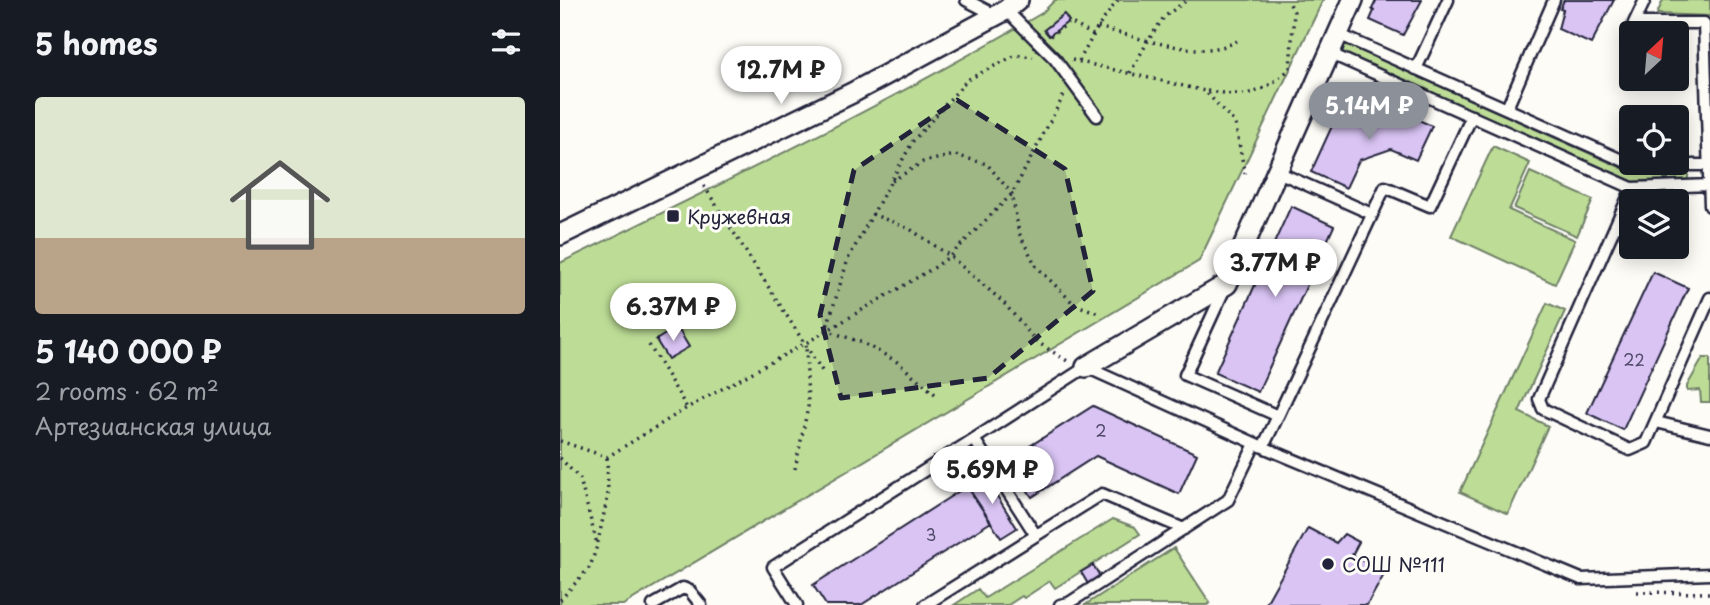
<!DOCTYPE html>
<meta charset="utf-8">
<style>
body{margin:0;font-family:"Playpen Sans",sans-serif;background:#242831;color:#f1f3f6;height:100vh;display:flex;flex-direction:column;font-size:26px;white-space:nowrap}
*{box-sizing:border-box;margin:0}
p{font-size:23px;color:#9ea1a6}
.icon{flex:none;width:38px;height:38px;fill:none;stroke:currentColor;stroke-width:2;stroke-linecap:round;stroke-linejoin:round}
.map{position:relative;flex:1;overflow:hidden}
.details{display:flex;flex-direction:column;background:#171b24;width:560px}
.details>*{flex:none}
.needle{width:46px;rotate:26deg}
.controls{position:absolute;left:1059px;top:21px;display:grid;gap:14px}
.controls a{display:grid;place-items:center;width:70px;height:70px;border-radius:7px;background:#171b24;box-shadow:0 4px 18px #0003;font-size:35px}
.price{position:absolute;translate:-50% -60px;padding:0 16px;border-radius:24px;background:#fff;color:#222;font-size:23px;line-height:46px;filter:drop-shadow(0 2px 4px #0008)}
.price::after{content:'';position:absolute;left:50%;top:42px;width:21px;height:16px;margin-left:-10px;background:inherit;clip-path:polygon(0 0,100% 0,50% 100%)}
.price.active{background:#8c9099;color:#fff}
ul{padding:0;list-style:none}
li{display:grid;align-content:center;gap:14px;height:371px;padding:0 35px}
li span{display:grid;place-items:center;height:217px;border-radius:7px;color:#555}
li>.icon{margin-inline-start:auto}
span .icon{width:126px;height:126px;fill:#fffc;stroke-width:1}
li b{font-size:30px}
h2{display:flex;justify-content:space-between;align-items:center;height:84px;padding:0 35px;font-size:30px}
main{display:flex;flex:1;min-height:0}
.map>svg:first-child{display:block}
</style>
<main>
<section class="details">
<h2>5 homes<svg class="icon" aria-label="filters" viewBox="0 0 24 24"><path d="M4 7h16M4 17h16"/><circle cx="9" cy="7" r="2"/><circle cx="15" cy="17" r="2"/></svg></h2>
<ul>
<li><span style="background:linear-gradient(#dfe7d0 65%,#b9a48a 0)"><svg class="icon" aria-label="home" viewBox="0 0 24 24"><path d="M3 11l9-7 9 7M6 9v11h12V9"/></svg></span><div><b>5 140 000 ₽</b><p>2 rooms · 62 m²</p><p>Артезианская улица</p></div></li>
</ul>
</section>
<div class="map">
<svg width="1150" height="605" viewBox="0 0 1150 605">
<rect width="100%" height="100%" fill="#fdfcf7"/>
<filter id="ink" filterUnits="userSpaceOnUse"><feTurbulence type="fractalNoise" baseFrequency=".0143" numOctaves="2"/><feDisplacementMap in="SourceGraphic" scale="14" xChannelSelector="R" yChannelSelector="G"/><feConvolveMatrix kernelMatrix="1 2 1 2 8 2 1 2 1" color-interpolation-filters="sRGB"/></filter>
<g filter="url(#ink)">
<path fill="#bddd96" stroke="#708068" stroke-width="2" d="M495,0H763L639,261L63,605H0V263C163,183 326,105 482,13Z
M1103,0H1150V16L1097,14Z
M784,43L1071,172H1128V182H1074L780,51Z
M933,146L970,163L949,210L1015,240L995,284L891,236Z
M970,172L1033,200L1017,236L954,208Z
M987,303L1005,311L959,412L988,426L948,514L900,492Z
M1143,358H1150V402H1141L1140,390L1127,391V386Z
M553,519L575,527L580,534L495,588L490,581L464,598L462,596L448,605H394L418,589L425,598Z
M614,548L650,603L647,605H525Z"/>
<path fill="#d9c4f4" stroke="#22223b" stroke-width="2" d="M814,0H862L843,35L810,20L814,11L812,9L816,1Z
M1004,0H1054L1031,44L998,29L1003,10L1000,9Z
M504,14L509,21L489,36L484,30Z
M826,105L872,126L856,160L831,149L799,160L786,188L751,172L772,126Z
M731,206L774,226L698,392L655,373Z
M1093,272L1128,288L1063,430L1027,413Z
M117,327L129,347L108,359L96,340Z
M533,406L637,454L619,494L536,456L472,497L448,460Z
M424,475L457,528L441,538L407,486Z
M407,486L431,522L301,605H266L253,585Z
M748,528L776,543L784,534L799,542L792,555L825,573L807,605H705Z
M533,565L540,576L528,584L521,572Z"/>
<g fill="none" stroke-linecap="round" stroke-linejoin="round">
<defs>
<path id="service" d="M406,0L435,15
M1085,0L1074,23H1144L1150,206
M446,10L495,59L537,116
M778,34L1073,165H1150
M769,53L1072,188L1150,185
M856,69L888,0
M947,108L994,0
M718,172L812,214
M1072,188L979,399L983,409L1070,450L1086,443L1150,298
M664,290L625,375L718,416L825,187L870,206L912,116
M718,416L703,447L1021,579L1150,574
M1096,422L1150,435
M396,450L415,480
M475,534L414,439L526,367L703,447
M93,605L123,588L130,591L141,605
M237,605L213,567L414,439
M365,605L542,494L624,529
M500,605L509,603L668,500L695,444"/>
<path id="minor" d="M0,235L292,93L446,10L458,0
M526,367L667,284L793,0"/>
</defs>
<use href="#service" stroke="#22223b" stroke-width="15"/>
<use href="#minor" stroke="#22223b" stroke-width="24"/>
<path stroke="#22223b" stroke-width="3.5" stroke-dasharray="2 5" stroke-linecap="butt" d="M538,27L588,41L604,17L627,0
M490,36L510,22L533,35
M512,60L645,91L675,123L685,174
M519,61L538,27L558,0
M570,73L588,41C618,47 649,56 677,41
M647,91C689,97 698,96 730,69L734,12L728,0
M332,181L363,162L395,155L427,164L452,194L459,233L476,266L514,304L541,314
M144,186L264,374
M312,214L350,229L390,256L443,302L477,342L509,362
M89,345L127,408
M375,394L336,361L303,343L266,330L288,259L353,141L407,80L456,55L473,57
M0,441L47,457L127,408L246,343L375,267L390,256L452,194L505,93
M0,458L20,479L37,544
M235,469L248,407L246,345
M1077,592L1150,593
M0,600L30,567L37,546L48,495L47,457"/>
<use href="#service" stroke="#fdfcf7" stroke-width="10"/>
<use href="#minor" stroke="#fdfcf7" stroke-width="19"/>
</g>
</g>
<path fill="#22223b" fill-opacity="0.2" stroke="#22223b" stroke-width="5" stroke-dasharray="14 9" stroke-linejoin="round" d="M397,100L505,169L533,291L428,378L281,398L260,315L294,170Z"/>
<g fill="#22223b" stroke="#fdfcf7" stroke-width="2.5">
<rect x="106" y="209" width="14" height="14" rx="3.5"/>
<circle cx="768" cy="564" r="7"/>
</g>
<g text-anchor="middle" dominant-baseline="central" stroke-width="6" stroke-linejoin="round" paint-order="stroke">
<g font-size="16" fill="#504a69">
<text x="1074" y="359">22</text>
<text x="541" y="430">2</text>
<text x="371" y="534">3</text>
</g>
<g font-size="19" fill="#22223b" stroke="#fdfcf7" text-anchor="start">
<text x="127" y="216">Кружевная</text>
<text x="782" y="564">СОШ №111</text>
</g>
</g>
</svg>
<div class="controls">
<a><svg class="needle" viewBox="-14 -14 28 28"><path d="M0-13l5 13h-10z" fill="#e53935"/><path d="M0 13l5-13h-10z" fill="#9ea1a6"/></svg></a>
<a><svg class="icon" aria-label="locate" viewBox="0 0 24 24"><circle cx="12" cy="12" r="6"/><path d="M12 2v4M12 18v4M2 12h4M18 12h4"/></svg></a>
<a><svg class="icon" aria-label="layers" viewBox="0 0 24 24"><path d="M12 4l9 5-9 5-9-5zM3 14l9 5 9-5"/></svg></a>
</div>
<b class="price" style="left:221px;top:106px">12.7M ₽</b>
<b class="price active" style="left:809px;top:142px">5.14M ₽</b>
<b class="price" style="left:715px;top:299px">3.77M ₽</b>
<b class="price" style="left:113px;top:343px">6.37M ₽</b>
<b class="price" style="left:432px;top:506px">5.69M ₽</b>
</div>
</main>
